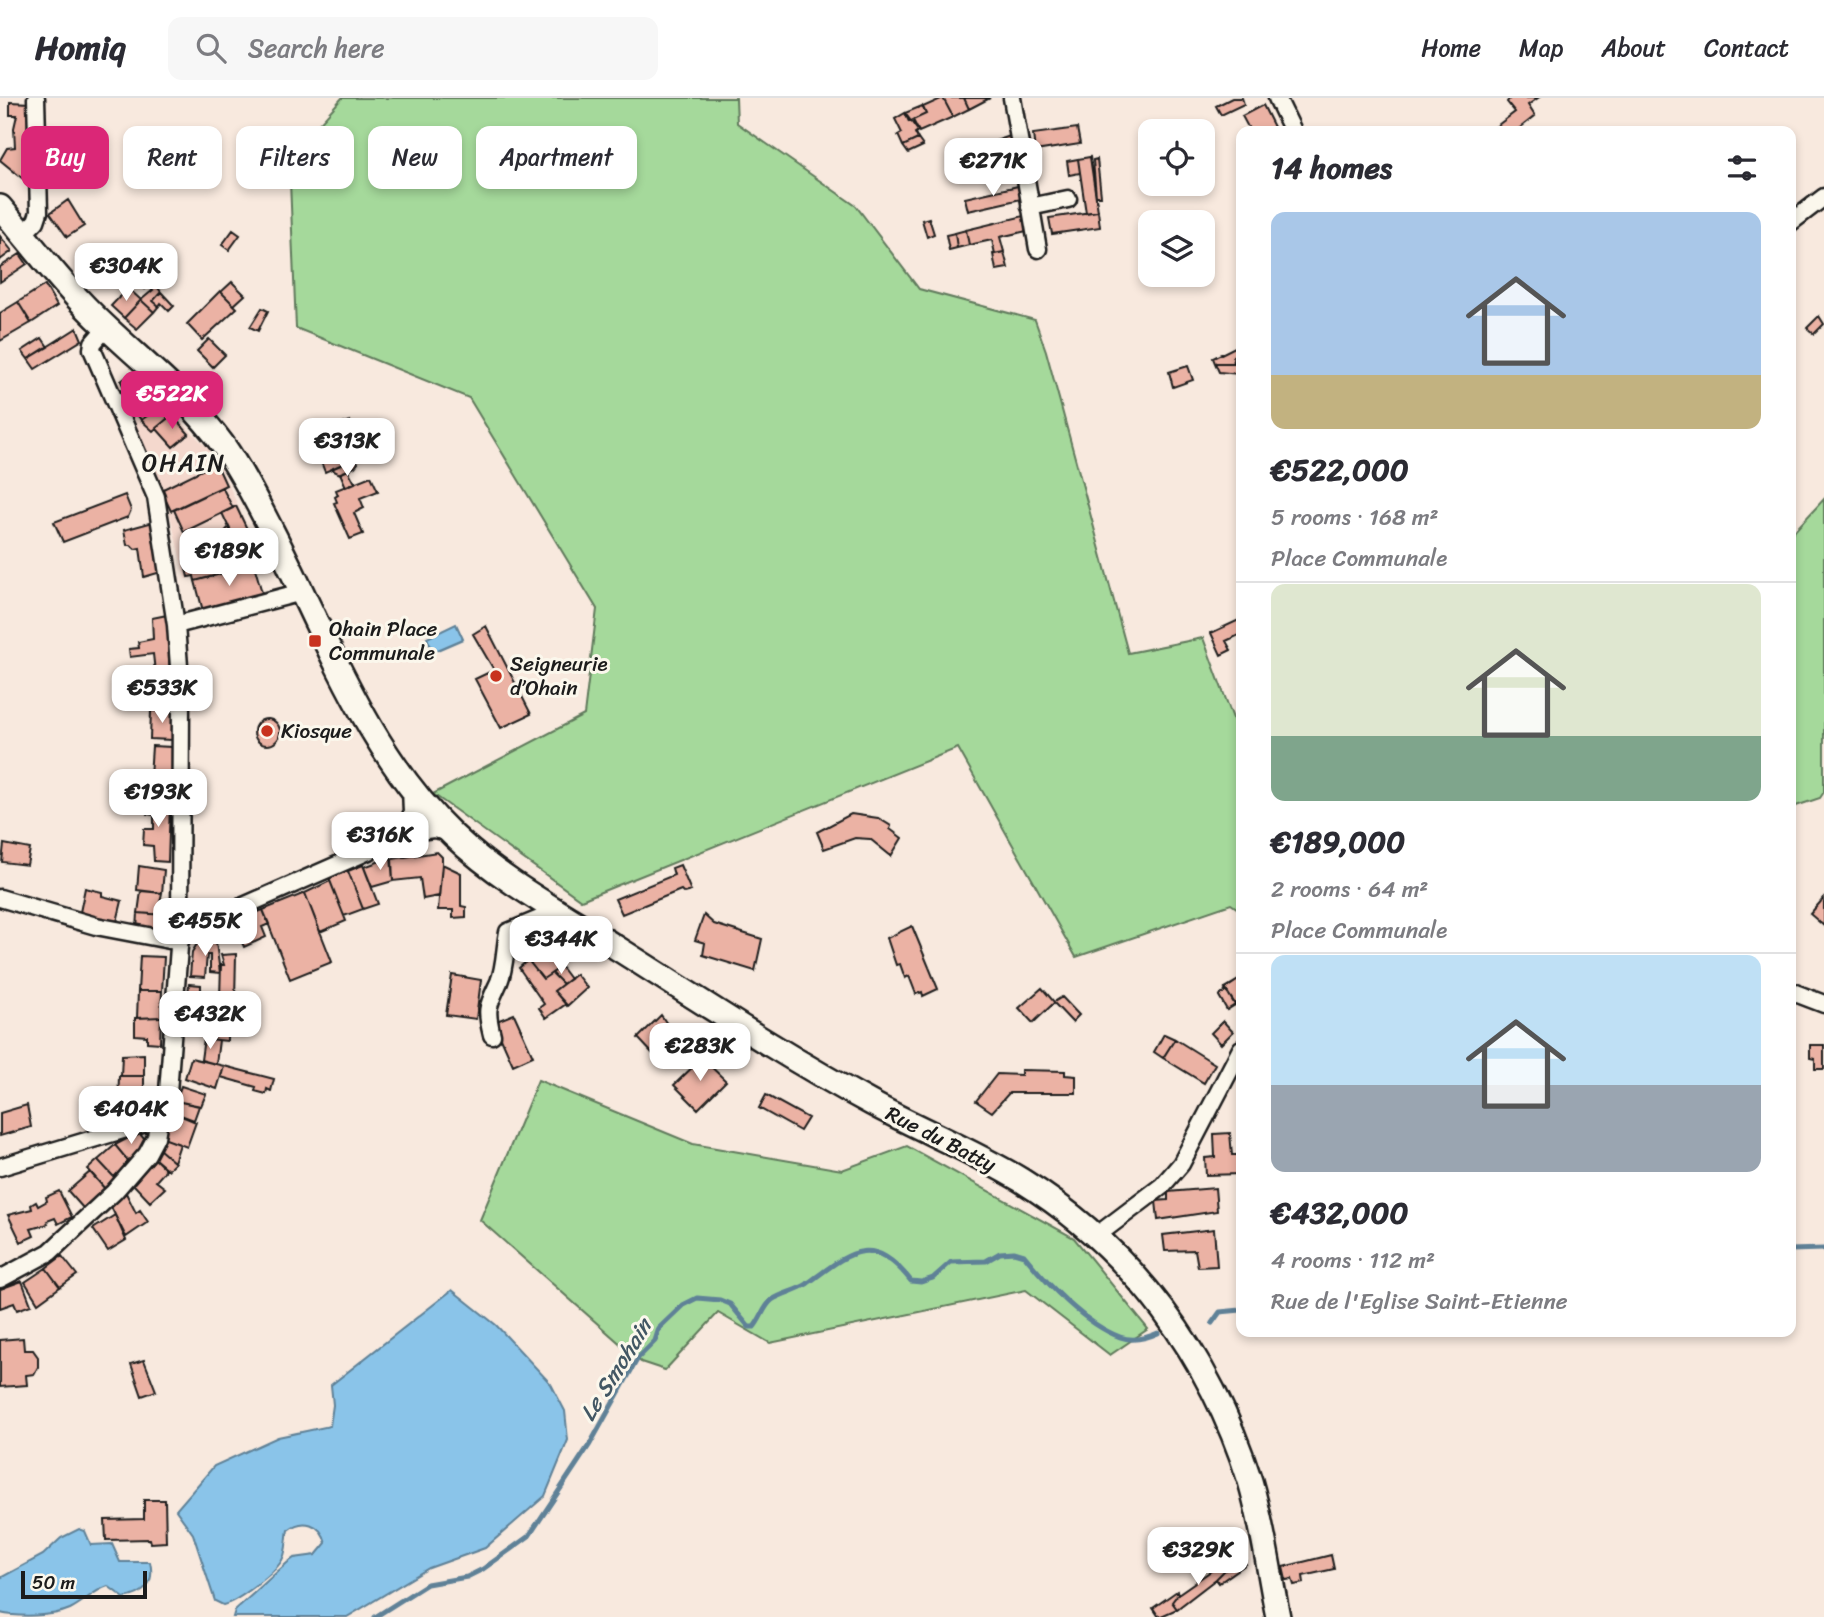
<!DOCTYPE html>
<meta charset="utf-8">
<style>
body{margin:0;font-family:Sriracha,sans-serif;background:#f7f7f7;color:#2b2b33;height:100vh;display:flex;flex-direction:column;font-size:26px;white-space:nowrap}
*{box-sizing:border-box;margin:0}
p{font-size:23px;color:#7c7c81}
.icon{flex:none;width:38px;height:38px;fill:none;stroke:currentColor;stroke-width:2;stroke-linecap:round;stroke-linejoin:round}
.map{position:relative;flex:1;overflow:hidden}
.details{position:absolute;left:1236px;top:28px;width:560px;height:1211px;display:flex;flex-direction:column;background:#fff;border-radius:14px;box-shadow:0 4px 10px #0003}
.details>*{flex:none}
.hud{position:absolute;left:21px;top:28px;width:665px;height:63px;display:flex;gap:14px}
.tools{position:absolute;left:1138px;top:21px;display:grid;gap:14px}
.tools a{display:grid;place-items:center;width:77px;height:77px;border-radius:14px;background:#fff;box-shadow:0 4px 10px #0003;font-size:35px}
.scale{position:absolute;left:21px;bottom:18px;width:126px;box-sizing:border-box;padding-left:7px;border:4px solid #1c1c1c;border-top:0;font-size:19px;line-height:24px;white-space:nowrap;color:#1c1c1c;-webkit-text-stroke:5px #fbf7ec;paint-order:stroke}
.price{position:absolute;translate:-50% -60px;padding:0 16px;border-radius:14px;background:#fff;color:#222;font-size:23px;line-height:46px;filter:drop-shadow(0 2px 4px #0008)}
.price::after{content:'';position:absolute;left:50%;top:42px;width:21px;height:16px;margin-left:-10px;background:inherit;clip-path:polygon(0 0,100% 0,50% 100%)}
.price.on{background:#db2777;color:#fff}
ul{padding:0;list-style:none}
li{display:grid;align-content:center;gap:14px;height:371px;padding:0 35px}
li+li{border-top:2px solid #e1e1e2}
li span{display:grid;place-items:center;height:217px;border-radius:14px;color:#555}
li>.icon{margin-inline-start:auto}
span .icon{width:126px;height:126px;fill:#fffc;stroke-width:1}
li b{font-size:30px}
h2{display:flex;justify-content:space-between;align-items:center;height:84px;padding:0 35px;font-size:30px}
.chip{padding:0 24px;border-radius:14px;background:#fff;box-shadow:0 4px 10px #0003;font-size:24px;line-height:63px}
.chip.on{background:#db2777;color:#fff}
header{display:flex;align-items:center;gap:42px;box-sizing:border-box;height:98px;padding:0 35px;background:#fff;border-bottom:2px solid #e1e1e2}
header strong{font-size:33px}
nav{display:flex;gap:38px;margin-inline-start:auto;font-size:24px}
.search{width:490px;height:63px;background:#f7f7f7;display:flex;align-items:center;gap:18px;box-sizing:border-box;padding:0 24px;border-radius:14px;color:#7c7c81;font-size:26px}
.map>svg:first-child{display:block}
</style>
<header>
<strong>Homiq</strong>
<div class="search"><svg class="icon" aria-label="search" viewBox="0 0 24 24"><circle cx="10" cy="10" r="6"/><path d="M15 15l6 6"/></svg>Search here</div>
<nav><a>Home</a><a>Map</a><a>About</a><a>Contact</a></nav>
</header>
<div class="map">
<svg width="1824" height="1519" viewBox="0 0 1824 1519">
<rect width="100%" height="100%" fill="#f8e9de"/>
<filter id="ink" filterUnits="userSpaceOnUse"><feTurbulence type="fractalNoise" baseFrequency=".0143" numOctaves="2"/><feDisplacementMap in="SourceGraphic" scale="14" xChannelSelector="R" yChannelSelector="G"/><feConvolveMatrix kernelMatrix="1 2 1 2 8 2 1 2 1" color-interpolation-filters="sRGB"/></filter>
<g filter="url(#ink)">
<path fill="#f4d8cd" d="M132,273L216,359L262,461L185,481L170,416L117,287Z"/>
<path fill="#a5d99b" stroke="#607a5c" stroke-width="2" d="M342,0H736L737,25L856,108L919,191L1035,222L1046,253L1128,555L1203,540L1241,642V813L1231,806L1076,859L958,650L581,802L433,696L584,617L597,511L469,300L296,230L289,59Z
M1824,401V694L1820,700L1790,710V438Z
M538,982L693,1046L842,1072L907,1048L1074,1140L1148,1231L1110,1257L1026,1192L770,1245L718,1215L665,1272L641,1264L480,1122Z"/>
<path fill="#8ac4e9" stroke="#5e8197" stroke-width="2" d="M456,526L463,541L433,554L427,540Z
M452,1192L496,1227L551,1286L565,1313L568,1342L545,1398L485,1450L429,1470L347,1519H233L235,1512L287,1465L294,1460L316,1457L326,1445C321,1425 303,1420 288,1432C286,1441 287,1452 283,1460C278,1473 237,1504 223,1507L215,1503L193,1436L176,1412L214,1368L278,1339L330,1328L333,1307L331,1287Z
M79,1431L85,1433L91,1447L112,1446L120,1464H150C155,1485 145,1497 124,1500L108,1488C93,1493 84,1504 70,1511C52,1519 18,1519 0,1515V1480L43,1457L61,1440Z"/>
<g fill="none" stroke-linecap="round" stroke-linejoin="round">
<path stroke="#5e8197" stroke-width="5" d="M1790,1152L1824,1151
M1212,1225L1220,1214L1241,1212
M375,1519L427,1486L467,1479L483,1471L529,1438L590,1346L638,1260L655,1243L659,1230L683,1207L697,1200L720,1202L730,1206L749,1229H754C761,1221 764,1208 772,1202C782,1195 796,1193 807,1186C848,1156 871,1132 911,1183L921,1184L933,1180L951,1164L986,1163L1000,1155L1014,1154L1024,1157C1047,1186 1085,1226 1120,1239C1133,1244 1147,1240 1158,1235"/>
</g>
<path fill="#ebb2a4" stroke="#1c1c1c" stroke-width="2" d="M943,0H964L969,11L953,19Z
M943,0L953,19L919,34L913,22L926,16L923,9Z
M964,0H990L969,11Z
M1232,0H1242L1244,6L1221,17L1216,8Z
M1538,0L1528,7L1535,18L1516,33H1497L1494,30L1515,14L1507,4L1510,0Z
M10,4L30,5L31,69L22,80L0,62L7,50L15,49L14,30L17,17H10Z
M1263,7L1274,29L1265,33H1250L1242,18Z
M922,8L926,16L909,24L905,15Z
M905,15L918,33L915,35L918,41L903,48L898,37L902,35L895,21Z
M84,28V47L52,49V29Z
M1077,30L1080,46L1035,53L1033,36Z
M1010,38L1014,51L991,59L987,46Z
M918,41L923,48L908,55L903,48Z
M987,47L990,62L966,66L965,63L959,65L955,53Z
M1090,59L1098,113L1086,115L1078,61Z
M1078,61L1080,75L1069,77L1067,63Z
M1097,61L1101,98H1096L1093,62Z
M1018,88L1021,101L968,113L965,100Z
M68,102L84,128L67,139L50,115Z
M1098,113L1100,129L1052,136L1049,120Z
M1028,117L1031,132L1000,139L1004,154L995,156L992,142L969,147L966,132Z
M929,120L934,136L927,139L922,122Z
M233,132L240,137L229,152L222,147Z
M966,132L969,147L957,150L955,135Z
M955,135L957,150L949,152L946,137Z
M0,138L12,153L0,162Z
M1004,154L1008,170L996,172L993,156Z
M20,156L27,166L0,184V169Z
M144,162L160,176L145,191L130,177Z
M153,183L161,194L153,203L159,208L154,214L141,202L153,192L149,188Z
M232,184L245,197L234,207L221,194Z
M45,187L57,208L31,225L18,204Z
M128,190L141,202L124,220L111,208Z
M220,193L237,210L202,242L187,226Z
M161,194L174,208L169,213L161,205L159,208L153,203Z
M141,202L154,214L137,231L124,220Z
M18,204L31,225L0,243V215Z
M262,210L268,213L258,233L250,229Z
M1819,218L1824,226L1814,236L1807,230Z
M77,230L82,242L35,271L28,261Z
M42,240L48,249L28,261L22,253Z
M209,241L225,257L213,269L197,253Z
M1239,247L1241,265L1236,256L1233,258L1234,265H1215L1213,260Z
M1236,256L1241,265L1239,276L1219,274L1215,265H1234L1233,258Z
M1188,268L1193,282L1173,289L1169,274Z
M132,275L139,285L145,286L149,292L131,305L121,283Z
M149,292L161,308L141,322L130,306Z
M160,308L168,320L153,333L141,322Z
M172,317L189,336L173,349L156,330Z
M350,323L364,357L325,374L311,339Z
M356,360L358,365L355,369L340,376L334,373L333,370Z
M216,365L226,387L171,413L161,392Z
M348,372L355,385L346,389L340,375Z
M371,378L378,393L360,400L364,410L354,415L363,436L350,441L334,405L337,404L335,399L338,397L336,392Z
M222,389L233,410L184,434L174,412Z
M125,397L131,412L128,419L63,444L54,424Z
M236,408L257,452L251,455L254,467L195,483L194,478L188,479L184,463L238,449L222,415Z
M153,424L161,474L144,479L140,450L135,451L131,447H127L124,432Z
M229,429L238,449L217,454L219,440Z
M254,467L263,498L203,513L195,483Z
M167,517L170,582L156,583L153,556L130,559L129,551L139,550L138,544L153,541L152,520Z
M1241,521V536L1226,543L1231,552L1221,557L1211,535Z
M486,528L531,616L501,630L475,581L494,572L473,536Z
M173,612L172,642L150,641L151,613Z
M254 634a13 13 0 1 1 26 0a13 13 0 1 1-26 0Z
M152,648L172,649V679H150Z
M128,677L154,679L153,701L127,699Z
M131,701H149L150,705H170L168,764L154,763L153,748L143,747L144,731H154V717L147,716V706L131,705Z
M851,716L878,720L891,728L890,731L902,740L891,758L870,741L855,740L824,751L817,734Z
M4,746L30,751L27,767L2,764Z
M437,754L442,759V766L439,798L423,801L420,780L393,783L392,761Z
M391,759L393,783L372,789L364,769Z
M442,766L461,775V808L466,809V819L453,820V812H438Z
M363,767L378,806L363,811L348,773Z
M680,767L691,793L684,795L681,792L622,816L615,801L674,777L672,770Z
M139,768L164,772L162,795L137,792Z
M348,773L363,811L344,818L329,780Z
M330,783L346,823L320,834L305,795Z
M85,790L102,794V798L122,803L116,828L79,819Z
M141,793L162,795L159,809H165L164,817L138,815Z
M305,795L332,864L290,881L263,812Z
M1824,800V828L1810,816Z
M263,812L269,826L262,829L266,839L244,849L233,824Z
M138,815L164,817L162,836L137,832Z
M704,817L714,826L762,841L755,873L703,857L705,845L695,842Z
M912,828L938,891L923,898L922,894L916,896L909,878L905,880L900,866L896,867L887,840Z
M215,836L220,875L210,874V857H207L205,879L190,878L192,854L197,846Z
M546,846L561,869L543,881L528,862Z
M236,856L235,902L220,900L221,867H224L221,857Z
M140,858L164,859L162,893H138Z
M528,862L543,881L552,875L563,886L554,893L566,906L546,920L539,910L544,906L519,870Z
M561,869L570,881L563,886L552,875Z
M576,876L587,890L567,908L554,893Z
M452,877L481,882L476,921L446,917Z
M1241,877V904L1236,907L1225,891L1240,881Z
M1241,877V903L1235,907L1225,890L1240,881Z
M189,886L201,887V899H188Z
M1042,890L1054,904L1062,899L1079,917L1072,924L1054,905L1033,925L1019,910Z
M1225,890L1235,907L1227,912L1219,898L1226,893Z
M138,893H162L161,919L137,920Z
M211,898L228,901L227,943L209,941Z
M514,916L533,958L513,967L494,924Z
M661,917L675,938L654,957L638,940Z
M161,919L160,945L147,944V938L135,937V920Z
M1223,923L1233,934L1221,946L1211,935Z
M1164,936L1175,941L1163,960L1154,954Z
M204,940L219,942L216,966L201,962Z
M1175,941L1215,966L1204,985L1163,960Z
M1810,947H1824V971H1815V961L1810,960Z
M144,956V978H121L122,957Z
M191,960L224,968L217,991L185,980Z
M702,960L726,983L698,1011L674,987Z
M224,968L274,981L271,993L267,991L266,996L255,993L256,989L221,979Z
M1021,972L1065,973V977L1076,978V995H1009L992,1014L976,1003L997,976L1021,977Z
M119,978H144V1008H118Z
M181,988L206,996L201,1008L176,1003Z
M766,997L808,1020L800,1033L759,1010Z
M176,1003L199,1008L194,1022L172,1014Z
M27,1007L31,1029L0,1038V1015Z
M172,1014L196,1024L187,1049L163,1040Z
M1230,1035L1232,1057H1241V1076L1206,1077L1205,1060L1215,1059L1214,1036Z
M136,1036H140L145,1042L144,1047L129,1064L115,1047Z
M163,1040L180,1046L174,1064L159,1051Z
M115,1047L129,1064L114,1079L98,1062Z
M159,1051L175,1065L168,1072L155,1061Z
M155,1061L166,1072L156,1083L165,1090L150,1104L133,1086Z
M98,1062L115,1080L105,1091L88,1071Z
M90,1074L105,1091L83,1110L68,1093Z
M1215,1090L1217,1113L1158,1122L1156,1103L1168,1102V1094Z
M59,1093L72,1119L58,1126L55,1120L47,1123L48,1126L31,1131L34,1138L21,1144L8,1117L32,1111L31,1107L36,1104L38,1108L47,1103L46,1099Z
M126,1095L136,1115L140,1112L148,1124L126,1139L111,1109Z
M115,1117L126,1142L108,1153L93,1131Z
M1214,1131L1217,1168L1198,1169L1195,1152L1165,1153L1163,1137Z
M62,1158L77,1177L60,1189L46,1170Z
M46,1170L60,1189L38,1205L25,1184Z
M22,1183L31,1207L17,1212L14,1205L0,1210V1191Z
M23,1240L24,1252H33L38,1259V1269L34,1276L26,1277L27,1287L0,1289V1242Z
M144,1262L156,1293L142,1298L131,1266Z
M144,1402H165L166,1444L151,1445L150,1441L106,1442L105,1422L144,1421Z
M1234,1451L1246,1466L1219,1485L1216,1481L1226,1471L1219,1463Z
M1331,1457L1334,1471L1303,1478L1304,1485L1294,1487L1292,1481L1286,1482L1283,1469Z
M1221,1466L1226,1471L1216,1481L1177,1511L1172,1504L1178,1496Z
M1177,1493L1178,1496L1172,1504L1177,1511L1159,1519L1153,1510Z"/>
<g fill="none" stroke-linecap="round" stroke-linejoin="round">
<defs>
<path id="minor" d="M1012,0L1038,151
M1277,0L1293,33
M1030,109L1068,101
M1790,125L1824,99
M23,136L36,123L39,114L36,0
M176,527L302,494
M406,737L412,715L411,690
M0,800L96,828L180,844
M180,836L412,734L433,731L450,734
M1790,893L1824,906
M492,937C485,910 488,908 499,884C505,870 505,849 508,834L559,813
M0,1069L159,1021
M1096,1138L1162,1088L1181,1066L1241,951
M0,1181L50,1154L114,1094L147,1056L156,1039L159,1021L168,994L180,836L181,596L176,527L156,399L92,251L93,245L106,230"/>
<path id="secondary" d="M0,109C34,149 66,192 105,228C146,267 190,301 223,347C242,374 257,404 272,433C326,538 367,655 454,738C501,783 562,815 617,850C701,903 784,958 871,1005C921,1032 973,1053 1021,1082C1134,1152 1210,1258 1250,1383C1263,1427 1269,1474 1278,1519"/>
</defs>
<use href="#minor" stroke="#1c1c1c" stroke-width="21"/>
<use href="#secondary" stroke="#1c1c1c" stroke-width="28"/>
<use href="#minor" stroke="#fbf7ec" stroke-width="16"/>
<use href="#secondary" stroke="#fbf7ec" stroke-width="23"/>
</g>
</g>
<g fill="#c8321e" stroke="#fbf7ec" stroke-width="2.5">
<rect x="308" y="536" width="14" height="14" rx="3.5"/>
<circle cx="496" cy="578" r="7"/>
<circle cx="267" cy="633" r="7"/>
</g>
<g text-anchor="middle" dominant-baseline="central" stroke-width="6" stroke-linejoin="round" paint-order="stroke">
<g font-size="21" fill="#1c1c1c" stroke="#fbf7ec" text-anchor="start">
<text x="329" y="531">Ohain Place<tspan x="329" dy="24">Communale</tspan></text>
<text x="510" y="566">Seigneurie<tspan x="510" dy="24">d’Ohain</tspan></text>
<text x="281" y="633">Kiosque</text>
</g>
<g font-size="21" fill="#1c1c1c" stroke="#fbf7ec">
<text transform="translate(941 1041) rotate(27)">Rue du Batty</text>
</g>
<g font-size="23" font-style="italic" fill="#425764" stroke="#fbf7ec">
<text transform="translate(616 1272) rotate(-58)">Le Smohain</text>
</g>
<g font-size="24" letter-spacing="2" fill="#1c1c1c" stroke="#fbf7ec">
<text x="184" y="365">OHAIN</text>
</g>
</g>
</svg>
<div class="tools">
<a><svg class="icon" aria-label="locate" viewBox="0 0 24 24"><circle cx="12" cy="12" r="6"/><path d="M12 2v4M12 18v4M2 12h4M18 12h4"/></svg></a>
<a><svg class="icon" aria-label="layers" viewBox="0 0 24 24"><path d="M12 4l9 5-9 5-9-5zM3 14l9 5 9-5"/></svg></a>
</div>
<div class="scale">50 m</div>
<b class="price" style="left:993px;top:100px">€271K</b>
<b class="price" style="left:126px;top:205px">€304K</b>
<b class="price on" style="left:172px;top:333px">€522K</b>
<b class="price" style="left:347px;top:380px">€313K</b>
<b class="price" style="left:229px;top:490px">€189K</b>
<b class="price" style="left:162px;top:627px">€533K</b>
<b class="price" style="left:158px;top:731px">€193K</b>
<b class="price" style="left:380px;top:774px">€316K</b>
<b class="price" style="left:205px;top:860px">€455K</b>
<b class="price" style="left:561px;top:878px">€344K</b>
<b class="price" style="left:210px;top:953px">€432K</b>
<b class="price" style="left:700px;top:985px">€283K</b>
<b class="price" style="left:131px;top:1048px">€404K</b>
<b class="price" style="left:1198px;top:1489px">€329K</b>
<div class="hud">
<a class="chip on">Buy</a>
<a class="chip">Rent</a>
<a class="chip">Filters</a>
<a class="chip">New</a>
<a class="chip">Apartment</a>
</div>
<section class="details">
<h2>14 homes<svg class="icon" aria-label="filters" viewBox="0 0 24 24"><path d="M4 7h16M4 17h16"/><circle cx="9" cy="7" r="2"/><circle cx="15" cy="17" r="2"/></svg></h2>
<ul>
<li><span style="background:linear-gradient(#a9c7e8 75%,#c2b280 0)"><svg class="icon" aria-label="home" viewBox="0 0 24 24"><path d="M3 11l9-7 9 7M6 9v11h12V9"/></svg></span><div><b>€522,000</b><p>5 rooms · 168 m²</p><p>Place Communale</p></div></li>
<li><span style="background:linear-gradient(#dfe7d0 70%,#7fa58c 0)"><svg class="icon" aria-label="home" viewBox="0 0 24 24"><path d="M3 11l9-7 9 7M6 9v11h12V9"/></svg></span><div><b>€189,000</b><p>2 rooms · 64 m²</p><p>Place Communale</p></div></li>
<li><span style="background:linear-gradient(#bfe0f5 60%,#9aa5b1 0)"><svg class="icon" aria-label="home" viewBox="0 0 24 24"><path d="M3 11l9-7 9 7M6 9v11h12V9"/></svg></span><div><b>€432,000</b><p>4 rooms · 112 m²</p><p>Rue de l'Eglise Saint-Etienne</p></div></li>
</ul>
</section>
</div>
